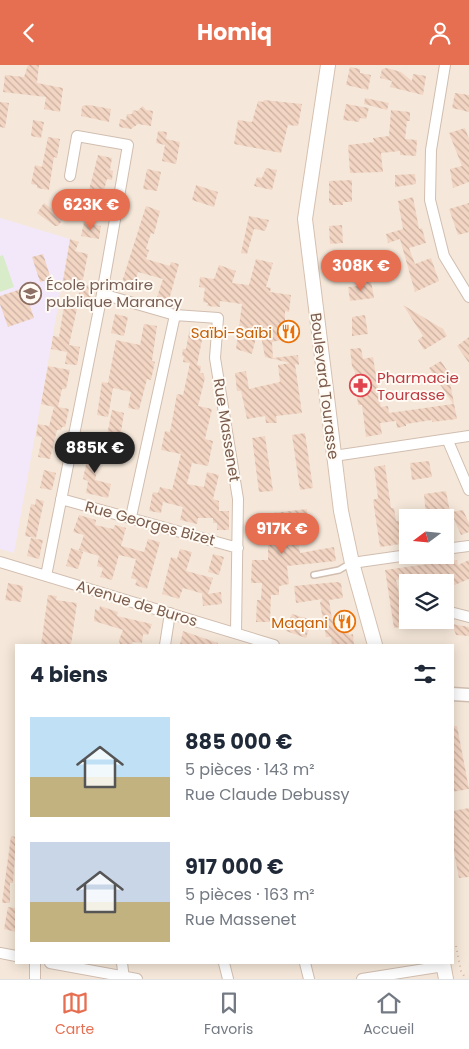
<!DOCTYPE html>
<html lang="fr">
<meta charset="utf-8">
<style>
body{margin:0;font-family:Poppins,sans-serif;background:#f2f2f3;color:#1f2937;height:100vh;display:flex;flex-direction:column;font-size:19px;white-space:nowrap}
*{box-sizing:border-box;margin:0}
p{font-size:16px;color:#747a83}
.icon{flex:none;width:28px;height:28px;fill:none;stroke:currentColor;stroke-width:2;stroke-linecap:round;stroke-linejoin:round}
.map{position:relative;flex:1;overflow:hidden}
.drawer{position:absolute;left:15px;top:579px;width:439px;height:320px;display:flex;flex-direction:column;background:#fff;border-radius:0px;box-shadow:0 2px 12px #0003}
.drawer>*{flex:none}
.needle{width:32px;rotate:254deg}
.controls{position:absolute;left:399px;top:444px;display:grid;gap:10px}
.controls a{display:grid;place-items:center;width:55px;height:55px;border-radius:0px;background:#fff;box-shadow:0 2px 12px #0003;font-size:25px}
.price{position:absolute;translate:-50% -42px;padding:0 11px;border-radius:18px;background:#e76f51;color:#fff;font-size:16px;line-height:32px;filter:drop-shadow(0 1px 2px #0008)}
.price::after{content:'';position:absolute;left:50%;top:30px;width:15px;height:11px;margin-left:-8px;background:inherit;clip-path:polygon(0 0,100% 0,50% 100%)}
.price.current{background:#222;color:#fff}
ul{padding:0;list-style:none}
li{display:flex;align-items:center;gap:15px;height:125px;padding:0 15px}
li span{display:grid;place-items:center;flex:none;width:140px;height:100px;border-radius:0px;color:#555}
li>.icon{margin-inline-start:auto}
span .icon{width:60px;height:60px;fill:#fffc;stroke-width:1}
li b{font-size:21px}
h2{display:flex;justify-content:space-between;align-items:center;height:60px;padding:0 15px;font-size:21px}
header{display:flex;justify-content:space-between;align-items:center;height:65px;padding:0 15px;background:#e76f51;color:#fff;font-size:22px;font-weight:700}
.dock{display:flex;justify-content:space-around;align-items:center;height:70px;border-top:1px solid #e0e1e3;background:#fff;font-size:14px;color:#747a83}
.dock a{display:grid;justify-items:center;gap:2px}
.dock .current{color:#e76f51}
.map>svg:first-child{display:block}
</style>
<header><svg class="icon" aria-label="back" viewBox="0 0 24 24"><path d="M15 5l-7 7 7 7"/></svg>Homiq<svg class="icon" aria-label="person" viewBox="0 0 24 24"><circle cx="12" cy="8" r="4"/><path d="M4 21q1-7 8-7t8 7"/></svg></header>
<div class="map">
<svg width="469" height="914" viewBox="0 0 469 914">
<defs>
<pattern id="building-back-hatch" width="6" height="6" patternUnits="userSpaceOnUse" patternTransform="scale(1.25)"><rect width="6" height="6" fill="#f3d5c3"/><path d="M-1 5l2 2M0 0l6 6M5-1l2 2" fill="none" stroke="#cab0a1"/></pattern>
</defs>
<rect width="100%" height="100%" fill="#fdf6ec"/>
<path fill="#f5e8da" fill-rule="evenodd" d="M0,0H469V914H0ZM408,452H445V490H408ZM408,518H445V555H408ZM16,580H452V898H16Z"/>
<path fill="#f3e8fa" d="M0,153L70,174L14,488L0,484Z"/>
<path fill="#d8ecc9" d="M3,190L14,222L0,227V191Z"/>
<path fill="url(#building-back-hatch)" d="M28,0H39L37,18L63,23L60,47L44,44L46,32L3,27L5,10L24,12Z
M350,2L360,4V8L371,10L368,25L346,20Z
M387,3L401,7L412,16L413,9L426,11L423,30L390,22L392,16L380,13L382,4Z
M455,28L469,30V47L452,43Z
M365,33L389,38L387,45L364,39Z
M264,35L302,39L298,61L288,60L281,88L234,79L238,55L252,57L258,36L263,37Z
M0,37L9,38L5,63L0,62Z
M346,39L369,43L366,54L360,53L359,57L343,55Z
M89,40L111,44L109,57L81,51L82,41Z
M143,41L146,45L153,46L151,61L138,59L131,64L119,62L120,54L126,55L127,49H132L133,45L137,46Z
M391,45L410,47V56H407L405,74L417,75L416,91L400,90V86L381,88L383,107L350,108L348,80L374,77L373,73L389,71Z
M33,55L44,57L41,73L31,71Z
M465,63L469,74V117L453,123L450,104L462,101L449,68Z
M158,66L167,67L166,74L180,77L176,99L162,96L165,80L156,78Z
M48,72L60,74L57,93L54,92L49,125L37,123V120L31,119L35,100L42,102Z
M98,90L112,93L110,105L113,106L112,115L107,114L99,144L85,141Z
M266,103L277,105L272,125L254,121L257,112L262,113Z
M147,104L161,107L157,126L143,124Z
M415,109L416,119L395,122V110Z
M352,115V137H343V140H332V138H329V116Z
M196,120L218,127L214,142L192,135Z
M413,132L419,164L422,163L426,178L409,183L415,199L431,193L439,216L415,227L400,174L388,178L386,169L403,164L398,136Z
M44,138L64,153L58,161H55L37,148Z
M469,138V167L458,170L449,144Z
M146,141L160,146L154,169L151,168L146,184L149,185L146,194L170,201L171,197L179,199L169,235L157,232L163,214L138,207L133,224L121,220Z
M249,151L269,155L265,166L254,164L247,189L241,188Z
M84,157L101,161L99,174L81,171Z
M342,160L343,178L330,179L329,161Z
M70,174L79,177L75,186L88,189L82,219L93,221L89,240L77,237L81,219L63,216Z
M43,189L51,214L40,217L32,192Z
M256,194L273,198L266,222L271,223L270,227L291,230L289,247L285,246V263H293L294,272L272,277L273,293L298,290L299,300L295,299L302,348L276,351L277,358H266L265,351L247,354L241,326H237L235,308L246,306L249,324L280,317L278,300L290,298L265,292L259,260L252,289L236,284L242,239L220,236V242L207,241L208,238L203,237L205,223L199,222L200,212L214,214L219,200L236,206L232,218L249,220Z
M371,216L374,233L350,236L348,222L358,221L357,218Z
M24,223L34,253L8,262L0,239V231Z
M403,240L443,264L447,271L424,285L418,275L423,271Z
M64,241L77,244L69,280L80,282L77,300L65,299L67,287L51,284L53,271L59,272Z
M115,249L128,252L124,271L111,268Z
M365,250L368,269L352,271V252Z
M144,259L157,261L152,296L155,297L151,315L147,314L139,345L128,343L131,327L113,323L108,352L97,350L102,317L108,318L116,275L140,280Z
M190,263L204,265L197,300L201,301L200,308H203L205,313L198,341L212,344L205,374L213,376L208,401L192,398L187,419L204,422L207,407L219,410L213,434L219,436V446H229V465H217V458H213V453H198L197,459L180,455L183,442L163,437L161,448L149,446L153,427L158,428L160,422L172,425L181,389L161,385L165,366L170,367L177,329L183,330L190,298L183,297L184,291H182L183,284H186Z
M469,272V298L457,281Z
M361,283L363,294L373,292L381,342L388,341L389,348L453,339L429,303L441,296L448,307L457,354L432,357V355L406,359V361L397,363L396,356L380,358L382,369L366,372L362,340H358L355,307L352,301L350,284Z
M48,301L70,305L66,324H62L58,342L69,344L65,362H62L61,365H57L50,394L38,392L42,372L36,371L38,359L49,361L54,342L41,339Z
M112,345L124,348L120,373L107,370Z
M305,368L313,423L300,425L292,370Z
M265,371L273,426L259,427L252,373Z
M90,380L102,382L95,415L111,419L108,433L86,428L88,416L83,414Z
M429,396L432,412L412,415L410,398Z
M385,400L391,443H394L396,456L408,454V478L380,482L373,435L378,433L374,402Z
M44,405L56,408L52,425L40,423Z
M446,426L451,452L426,451L424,429Z
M36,434L44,436L36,473L25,471L31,439L35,440Z
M307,444L309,463L296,465L300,488L334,482L336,496L287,501L289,519L279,521V530H271L270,557H256L257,535H261L262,518H251L252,495H268V476H255V454H273V448Z
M463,445L469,458V467L461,470L451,447Z
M79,450L96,455L95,460L113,464L115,460L126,463L121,481L144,487L148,474L160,477L147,524L135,520L137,515L131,513L136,494L119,490L112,515L100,512L103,503L97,501L99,491L79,485L84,470L73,467Z
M31,473L43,475L39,494L27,491Z
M71,483L83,487L78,504L66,501Z
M180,484L192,487L186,506L213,513L208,529L221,527L222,539L203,541L202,529H204L183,523L179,534L162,529L171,492L177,494Z
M213,489L224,492L219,510L208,507Z
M457,495L458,500L469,495V514L445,524V518H432L431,514L425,515V511L396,515L406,561L394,563L385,505Z
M337,517L341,518L343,533L329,535L332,554L346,552L349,570L353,569L354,580H332L331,572H326L320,538L322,534L296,538L294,521Z
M8,518L23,521L21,537L5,535Z
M48,530L57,531L56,535L77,538L71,580H41Z
M100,541L118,547L117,551L152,559L148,570L143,569L142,578L133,577L132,580H120L119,575L123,565L94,556L95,544L99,546Z
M292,549L312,555L306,573L286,566L288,563L285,562L288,553L290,554Z
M452,559L469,562V571L456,570Z
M183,566L218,578V580H180Z
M452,661H457L469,724L452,727Z
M469,743V812L459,813L452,777V746Z
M11,771L16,772L13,818H10V838H2Z
M8,842L16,843V867L4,864Z"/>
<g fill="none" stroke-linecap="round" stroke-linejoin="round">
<defs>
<path id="service" d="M314,510L339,505L351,498"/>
<path id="minor" d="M445,0L431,85L430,135L444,191L469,232
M102,229L175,250L218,253L215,293L238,434L236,568
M448,376L469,425
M334,391L469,371
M61,434L238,483
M131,452L175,250
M445,484L469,481
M0,497L274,580
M352,498L408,490
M46,511L102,229L128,80L77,71L70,111
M450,547L469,552
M165,580L170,548
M0,888L16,891
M35,898V914
M50,898L137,914
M122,898L124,914
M224,898L228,914
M305,898L309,914
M362,914L444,901"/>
<path id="tertiary" d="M452,629L469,630"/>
<path id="secondary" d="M328,0L305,154L341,446L352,498L375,580
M443,898L446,914"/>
</defs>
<use href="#service" stroke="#d1beb0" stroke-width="8"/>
<use href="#minor" stroke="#d1beb0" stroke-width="12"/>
<use href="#tertiary" stroke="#d1beb0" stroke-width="15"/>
<use href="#secondary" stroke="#d6c0b0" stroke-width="16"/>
<path stroke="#d9b8a5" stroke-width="2" stroke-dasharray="1 4" stroke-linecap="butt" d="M452,878L456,881L461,906L466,914"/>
<use href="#service" stroke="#fff" stroke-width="5"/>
<use href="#minor" stroke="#fff" stroke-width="10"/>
<use href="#tertiary" stroke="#fff" stroke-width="12"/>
<use href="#secondary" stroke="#fff" stroke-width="14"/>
</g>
<defs>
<symbol id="school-ring" viewBox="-11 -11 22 22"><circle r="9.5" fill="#fffaf3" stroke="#8d6e63" stroke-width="1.5"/><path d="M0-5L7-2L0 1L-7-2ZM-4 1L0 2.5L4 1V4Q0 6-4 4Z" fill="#8d6e63"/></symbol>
<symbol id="restaurant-ring" viewBox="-11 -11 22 22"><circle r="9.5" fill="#fffaf3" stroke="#e8710a" stroke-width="1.5"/><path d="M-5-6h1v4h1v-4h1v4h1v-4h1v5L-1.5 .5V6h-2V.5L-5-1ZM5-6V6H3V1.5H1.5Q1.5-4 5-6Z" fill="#e8710a"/></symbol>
<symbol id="pharmacy-ring" viewBox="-11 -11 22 22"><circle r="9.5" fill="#fffaf3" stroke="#e0444e" stroke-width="1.5"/><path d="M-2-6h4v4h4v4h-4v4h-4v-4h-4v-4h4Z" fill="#e0444e"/></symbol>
</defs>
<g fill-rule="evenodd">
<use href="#school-ring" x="18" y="216" width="25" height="25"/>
<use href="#restaurant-ring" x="276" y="254" width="25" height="25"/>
<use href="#pharmacy-ring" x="348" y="308" width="25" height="25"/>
<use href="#restaurant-ring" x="332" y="544" width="25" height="25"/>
</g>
<g text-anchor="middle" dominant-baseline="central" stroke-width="4" stroke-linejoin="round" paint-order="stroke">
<g font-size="15" fill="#785e54" stroke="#fffaf3" text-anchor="start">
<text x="46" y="219">École primaire<tspan x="46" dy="17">publique Marancy</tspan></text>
</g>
<g font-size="15" fill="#c56008" stroke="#fffaf3" text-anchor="end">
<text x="272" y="267">Saïbi-Saïbi</text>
<text x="328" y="557">Maqani</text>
</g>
<g font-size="15" fill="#be3a42" stroke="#fffaf3" text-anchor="start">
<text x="377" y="312">Pharmacie<tspan x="377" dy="17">Tourasse</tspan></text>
</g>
<g font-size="15" fill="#7a5c4d" stroke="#fffaf3">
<text transform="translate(325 321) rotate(83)">Boulevard Tourasse</text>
<text transform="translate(227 365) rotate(81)">Rue Massenet</text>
<text transform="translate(150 458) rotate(15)">Rue Georges Bizet</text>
<text transform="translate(137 538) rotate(17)">Avenue de Buros</text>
</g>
</g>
</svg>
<div class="controls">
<a><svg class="needle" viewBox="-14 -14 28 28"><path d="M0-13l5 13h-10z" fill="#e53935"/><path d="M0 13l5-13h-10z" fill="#747a83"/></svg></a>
<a><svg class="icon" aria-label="layers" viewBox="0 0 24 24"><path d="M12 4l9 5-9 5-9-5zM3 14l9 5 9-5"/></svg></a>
</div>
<b class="price" style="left:91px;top:166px">623K €</b>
<b class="price" style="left:361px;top:227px">308K €</b>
<b class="price current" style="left:95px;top:409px">885K €</b>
<b class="price" style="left:282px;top:490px">917K €</b>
<section class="drawer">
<h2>4 biens<svg class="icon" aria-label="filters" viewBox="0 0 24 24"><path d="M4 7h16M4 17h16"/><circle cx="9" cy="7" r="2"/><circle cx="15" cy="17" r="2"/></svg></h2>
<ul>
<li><span style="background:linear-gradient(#bfe0f5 60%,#c2b280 0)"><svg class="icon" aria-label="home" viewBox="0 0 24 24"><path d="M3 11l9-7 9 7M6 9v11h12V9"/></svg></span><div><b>885 000 €</b><p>5 pièces · 143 m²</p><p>Rue Claude Debussy</p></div></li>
<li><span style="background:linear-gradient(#c9d6e8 60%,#c2b280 0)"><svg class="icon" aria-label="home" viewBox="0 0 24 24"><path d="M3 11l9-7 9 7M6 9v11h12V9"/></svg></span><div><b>917 000 €</b><p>5 pièces · 163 m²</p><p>Rue Massenet</p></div></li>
</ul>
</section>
</div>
<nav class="dock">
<a class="current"><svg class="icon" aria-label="map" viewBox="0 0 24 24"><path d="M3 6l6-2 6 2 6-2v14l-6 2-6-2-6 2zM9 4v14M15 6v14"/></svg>Carte</a>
<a><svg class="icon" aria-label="saved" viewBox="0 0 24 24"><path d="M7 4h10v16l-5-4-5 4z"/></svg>Favoris</a>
<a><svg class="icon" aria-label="home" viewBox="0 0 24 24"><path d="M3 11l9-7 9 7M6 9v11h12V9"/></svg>Accueil</a>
</nav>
